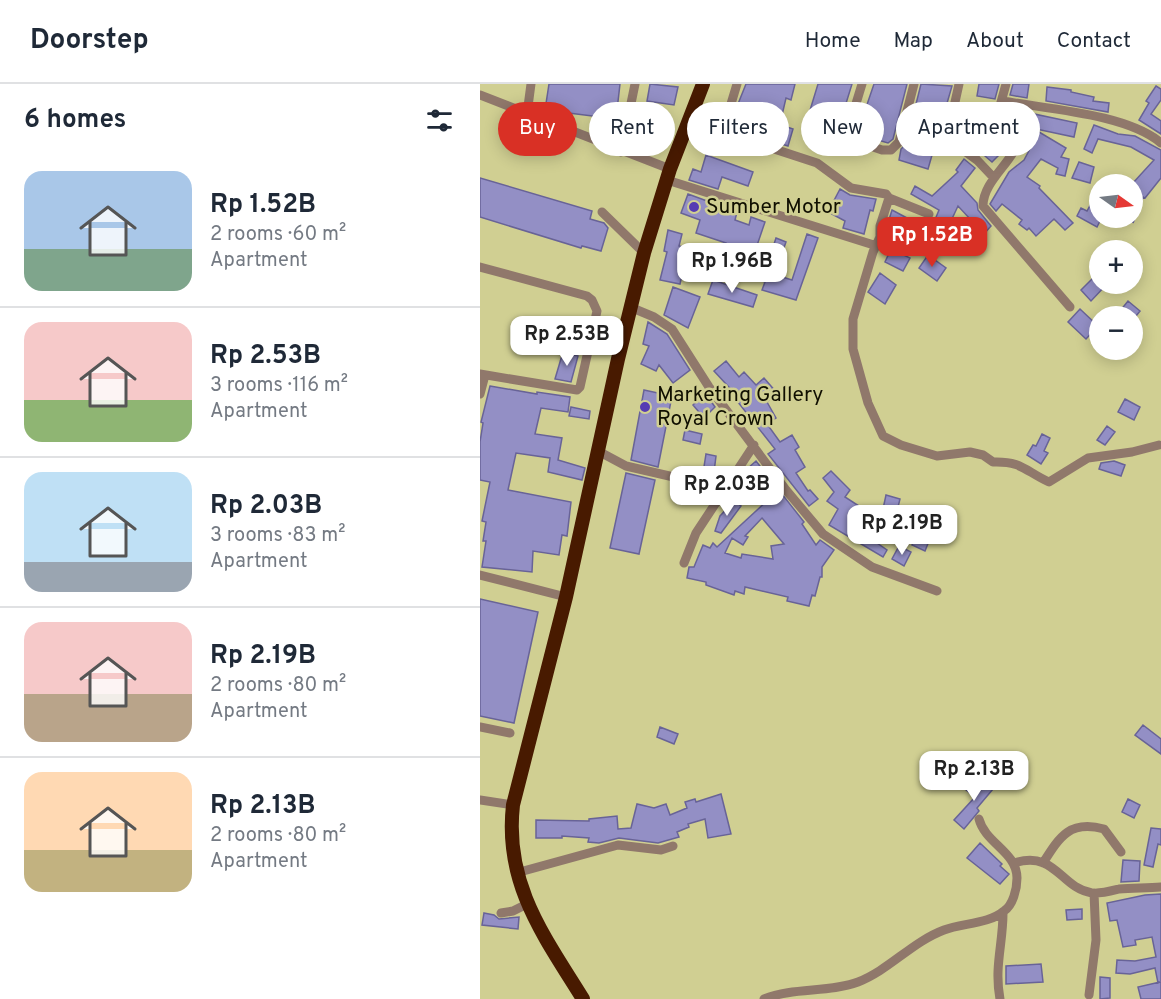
<!DOCTYPE html>
<meta charset="utf-8">
<style>
body{margin:0;font-family:Overpass,sans-serif;background:#f6f6f7;color:#1f2937;height:100vh;display:flex;flex-direction:column;font-size:22px;white-space:nowrap}
*{box-sizing:border-box;margin:0}
p{font-size:20px;color:#747a83}
.icon{flex:none;width:33px;height:33px;fill:none;stroke:currentColor;stroke-width:2;stroke-linecap:round;stroke-linejoin:round}
.map{position:relative;flex:1;overflow:hidden}
.panel{display:flex;flex-direction:column;background:#fff;width:480px}
.panel>*{flex:none}
.banner{position:absolute;left:18px;top:18px;width:570px;height:54px;display:flex;gap:12px}
.needle{width:39px;rotate:104deg}
.buttons{position:absolute;left:609px;top:90px;display:grid;gap:12px}
.buttons a{display:grid;place-items:center;width:54px;height:54px;border-radius:50%;background:#fff;box-shadow:0 3px 15px #0003;font-size:30px}
.price{position:absolute;translate:-50% -51px;padding:0 14px;border-radius:12px;background:#fff;color:#222;font-size:20px;line-height:39px;filter:drop-shadow(0 2px 3px #0008)}
.price::after{content:'';position:absolute;left:50%;top:36px;width:18px;height:14px;margin-left:-9px;background:inherit;clip-path:polygon(0 0,100% 0,50% 100%)}
.price.active{background:#d93025;color:#fff}
ul{padding:0;list-style:none}
li{display:flex;align-items:center;gap:18px;height:150px;padding:0 24px}
li+li{border-top:2px solid #e0e1e3}
li span{display:grid;place-items:center;flex:none;width:168px;height:120px;border-radius:18px;color:#555}
li>.icon{margin-inline-start:auto}
span .icon{width:72px;height:72px;fill:#fffc;stroke-width:1}
li b{font-size:26px}
h2{display:flex;justify-content:space-between;align-items:center;height:72px;padding:0 24px;font-size:26px}
.chip{padding:0 21px;border-radius:27px;background:#fff;box-shadow:0 3px 15px #0003;font-size:21px;line-height:54px}
.chip.active{background:#d93025;color:#fff}
header{display:flex;align-items:center;gap:36px;box-sizing:border-box;height:84px;padding:0 30px;background:#fff;border-bottom:2px solid #e0e1e3}
header strong{font-size:28px}
nav{display:flex;gap:33px;margin-inline-start:auto;font-size:21px}
main{display:flex;flex:1;min-height:0}
.map>svg:first-child{display:block}
</style>
<header>
<strong>Doorstep</strong>
<nav><a>Home</a><a>Map</a><a>About</a><a>Contact</a></nav>
</header>
<main>
<section class="panel">
<h2>6 homes<svg class="icon" aria-label="filters" viewBox="0 0 24 24"><path d="M4 7h16M4 17h16"/><circle cx="9" cy="7" r="2"/><circle cx="15" cy="17" r="2"/></svg></h2>
<ul>
<li><span style="background:linear-gradient(#a9c7e8 65%,#7fa58c 0)"><svg class="icon" aria-label="home" viewBox="0 0 24 24"><path d="M3 11l9-7 9 7M6 9v11h12V9"/></svg></span><div><b>Rp 1.52B</b><p>2 rooms · 60 m²</p><p>Apartment</p></div></li>
<li><span style="background:linear-gradient(#f6c9c9 65%,#8fb573 0)"><svg class="icon" aria-label="home" viewBox="0 0 24 24"><path d="M3 11l9-7 9 7M6 9v11h12V9"/></svg></span><div><b>Rp 2.53B</b><p>3 rooms · 116 m²</p><p>Apartment</p></div></li>
<li><span style="background:linear-gradient(#bfe0f5 75%,#9aa5b1 0)"><svg class="icon" aria-label="home" viewBox="0 0 24 24"><path d="M3 11l9-7 9 7M6 9v11h12V9"/></svg></span><div><b>Rp 2.03B</b><p>3 rooms · 83 m²</p><p>Apartment</p></div></li>
<li><span style="background:linear-gradient(#f6c9c9 60%,#b9a48a 0)"><svg class="icon" aria-label="home" viewBox="0 0 24 24"><path d="M3 11l9-7 9 7M6 9v11h12V9"/></svg></span><div><b>Rp 2.19B</b><p>2 rooms · 80 m²</p><p>Apartment</p></div></li>
<li><span style="background:linear-gradient(#ffd9b3 65%,#c2b280 0)"><svg class="icon" aria-label="home" viewBox="0 0 24 24"><path d="M3 11l9-7 9 7M6 9v11h12V9"/></svg></span><div><b>Rp 2.13B</b><p>2 rooms · 80 m²</p><p>Apartment</p></div></li>
</ul>
</section>
<div class="map">
<svg width="681" height="915" viewBox="0 0 681 915">
<rect width="100%" height="100%" fill="#d0cf92"/>
<path fill="#938fc5" stroke="#686397" stroke-width="1.5" fill-rule="evenodd" d="M69,0H140L136,35L65,26Z
M170,0L198,3L194,21L167,17Z
M266,0H315L311,16L306,14L299,44L272,37L270,43L256,39L261,20H258Z
M338,0H372L355,55L324,46Z
M394,0H427L413,55L408,59L377,50Z
M441,0L472,2L448,85L419,76L421,65L426,60Z
M499,0H519L515,15L497,12Z
M533,0H549L547,14L530,11Z
M676,2L681,5V16L671,30L681,37V50L659,36L669,19L666,17Z
M567,3L591,6V8L614,13L613,17L629,19L628,28L566,17Z
M526,24L597,39L594,53L547,43L546,45L527,41L523,37Z
M491,37L509,49L511,46L527,58L528,62L512,78L505,72L513,63L499,53L493,59L480,49Z
M301,41L313,45L308,62L295,58Z
M614,41L638,50L655,52L681,66V94L665,114L663,113L653,139L652,100L674,76L651,63L618,55L612,69L604,65Z
M559,48L586,64L581,73L589,75L585,92L576,90L578,84L561,75L547,93L560,102L559,104L593,139L585,146L574,135L556,152L549,144L547,146L539,140L542,136L522,120L516,127L510,120L529,88L544,76Z
M226,71L273,88L268,102L242,93L238,105L209,96L213,85L221,88Z
M484,75L495,84L481,102L497,119L498,126L511,142L504,150L478,122L462,156L449,150L459,126L431,110L435,102L452,112L478,88L476,86Z
M599,78L614,83L610,99L592,94Z
M0,94L112,127L110,135L124,139L128,144L121,167L102,162L101,164L0,133Z
M620,103V134L621,135L617,143L597,132L601,124L607,127Z
M360,105L370,111L396,115L393,127L390,126L384,150L363,144L365,137L348,128Z
M208,110L257,128L255,136L269,141L271,133L285,138L271,179L281,183L280,186L312,196L327,150L338,154L316,216L282,206L285,198L237,183L246,159L216,149L220,136L201,129Z
M412,126L446,144L439,157L408,139Z
M188,146L202,150L199,162L208,164L200,200L180,196L187,168L184,167Z
M296,154L306,158L301,172L291,169Z
M411,165L430,174L423,187L405,178Z
M448,171L466,184L457,197L439,184Z
M620,187V200H627L611,217L601,206Z
M400,189L416,201L405,220L388,208Z
M233,196L277,211L273,223L228,210Z
M193,203L220,213L208,244L184,231Z
M648,217L660,227L656,232H636Z
M600,225L618,242L606,255L588,238Z
M168,238L187,250L210,286L193,299L179,281L176,287L161,280L169,262L163,260Z
M43,253L61,258L58,268L40,263Z
M83,268L98,272L91,298L75,295Z
M246,277L259,293L264,288L276,301L284,294L297,309L287,318L296,334L287,340L300,358L312,351L319,363L315,366L325,383L316,389L328,407L330,406L338,415L329,422L288,370L295,365L257,317L260,315L234,287Z
M10,302L57,310V308L90,313L88,328L61,324L55,350L82,354L78,376L105,384L102,396L68,388L70,374L36,369L28,406L91,418L87,452L82,451L79,471L53,467L52,488L2,483L6,457H3L6,438L2,437L10,398L0,396V358L3,339L1,338Z
M164,306L192,312L178,383L151,376Z
M225,309L235,323L224,334L213,321Z
M645,315L660,323L654,336L638,328Z
M91,323L110,327L109,335L89,332Z
M627,342L635,348L625,361L617,356Z
M205,346L222,350L220,360L203,356Z
M562,350L570,354L564,367L568,369L561,380L547,371L553,361L556,362Z
M226,370L236,372L232,404L221,402Z
M276,377L324,438L322,440L336,461L340,456L354,466L342,483V493H340L335,512L332,511L329,522L307,517L308,513L265,503L264,510L255,507L254,511L226,501V498L207,494L209,483H214L223,461L230,464L233,459L237,463L289,415L285,411L287,409L267,385ZM282,434L304,460L291,462L293,475L262,470L261,474L245,469L252,454L263,461L268,453L265,452Z
M634,377L645,381L641,392L619,385L621,379Z
M351,387L370,406L365,413L382,424L371,441L407,466L403,473L349,441L358,425L347,417L354,408L343,394Z
M146,389L175,396L159,470L130,464Z
M406,411L420,415L416,431L426,435L422,445L411,441L412,437L397,431L400,423L403,425Z
M254,417L261,422L241,449L235,447L240,432Z
M447,433L457,437L445,467L432,461Z
M419,462L431,468L424,482L412,475Z
M0,515L58,528L34,639L0,632Z
M663,641L681,655V670L655,651Z
M180,643L198,650L194,660L177,653Z
M499,692L513,705L497,724L499,727L484,745L474,736L495,713L486,706Z
M241,710L251,750L228,754L225,735L208,740L209,743L197,748L199,753L178,759L139,754L119,759L108,758L109,754L82,752V754H56V736L109,737V735L137,732L138,745L151,744L157,720L174,724L186,720L190,731L207,724L205,718L215,715L216,718Z
M648,715L660,721L654,734L642,728Z
M671,744L681,745V761L678,760L673,783L664,781Z
M500,759L522,780L520,782L529,790L520,800L487,774Z
M643,776L660,777L659,797L641,798Z
M681,810V915H661L658,903L680,898L678,899L675,884L650,890L636,889L637,876L655,877L676,873L672,853L655,856L656,861L643,863L637,836L630,837L627,819L665,811Z
M602,825V835L587,836L586,826Z
M4,829L14,831L19,835L39,833L38,845L2,841Z
M561,880L563,898L526,900V882Z
M620,893L630,894V914L620,915Z"/>
<g fill="none" stroke-linecap="round" stroke-linejoin="round">
<path stroke="#90786b" stroke-width="9" d="M257,0L244,43L286,55
M382,0L367,49L370,55L402,66H411L419,58L434,0
M479,0L467,54L497,76L514,94
M526,0L515,40L533,54L535,65C526,83 503,100 503,122L590,223
M0,11L190,85
M523,17C567,25 647,30 681,59
M474,25L515,36
M47,30L51,0
M209,37L337,79L371,104L406,110L409,114L400,142V153L393,168L373,235V265L388,319L403,352L421,361L457,372L490,368L503,371L513,378C542,377 545,387 569,398L608,374L652,368L679,361
M141,68L155,0
M187,96L397,162
M409,114L449,130
M122,128L164,169
M400,142L439,165
M0,183L107,212L112,216L117,227L100,303L97,306L0,290
M150,223L174,233L192,245L229,303L306,406L343,450L392,483L457,507
M0,310L5,291
M118,367L146,382L211,397
M204,479L216,449L274,361
M0,491L86,513
M0,643L30,649
M0,716L33,721
M534,779C576,766 580,804 612,809C620,810 631,807 639,805C653,804 667,804 681,803
M563,779C580,752 590,736 624,745L641,768
M36,789L138,761L181,766L193,762
M21,829L33,827L47,820
M609,911L616,856L614,809
M284,915C314,903 348,909 378,898C409,886 432,858 464,846C482,839 509,840 524,827C533,821 537,805 537,794C537,768 505,759 499,735
M520,915C514,883 523,860 523,829"/>
<path stroke="#481a00" stroke-width="14" d="M103,915C64,852 24,800 33,721L86,513L138,275L164,169L190,85L223,0"/>
</g>
<g fill="#563bb3" stroke="#d0cf92" stroke-width="2">
<circle cx="214" cy="123" r="6"/>
<circle cx="165" cy="323" r="6"/>
</g>
<g text-anchor="middle" dominant-baseline="central" stroke-width="5" stroke-linejoin="round" paint-order="stroke">
<g font-size="21" fill="#100f00" stroke="#d0cf92" text-anchor="start">
<text x="226" y="123">Sumber Motor</text>
<text x="177" y="311">Marketing Gallery<tspan x="177" dy="24">Royal Crown</tspan></text>
</g>
</g>
</svg>
<div class="buttons">
<a><svg class="needle" viewBox="-14 -14 28 28"><path d="M0-13l5 13h-10z" fill="#e53935"/><path d="M0 13l5-13h-10z" fill="#747a83"/></svg></a>
<a>+</a>
<a>−</a>
</div>
<b class="price active" style="left:452px;top:184px">Rp 1.52B</b>
<b class="price" style="left:252px;top:210px">Rp 1.96B</b>
<b class="price" style="left:87px;top:283px">Rp 2.53B</b>
<b class="price" style="left:247px;top:433px">Rp 2.03B</b>
<b class="price" style="left:422px;top:472px">Rp 2.19B</b>
<b class="price" style="left:494px;top:718px">Rp 2.13B</b>
<div class="banner">
<a class="chip active">Buy</a>
<a class="chip">Rent</a>
<a class="chip">Filters</a>
<a class="chip">New</a>
<a class="chip">Apartment</a>
</div>
</div>
</main>
